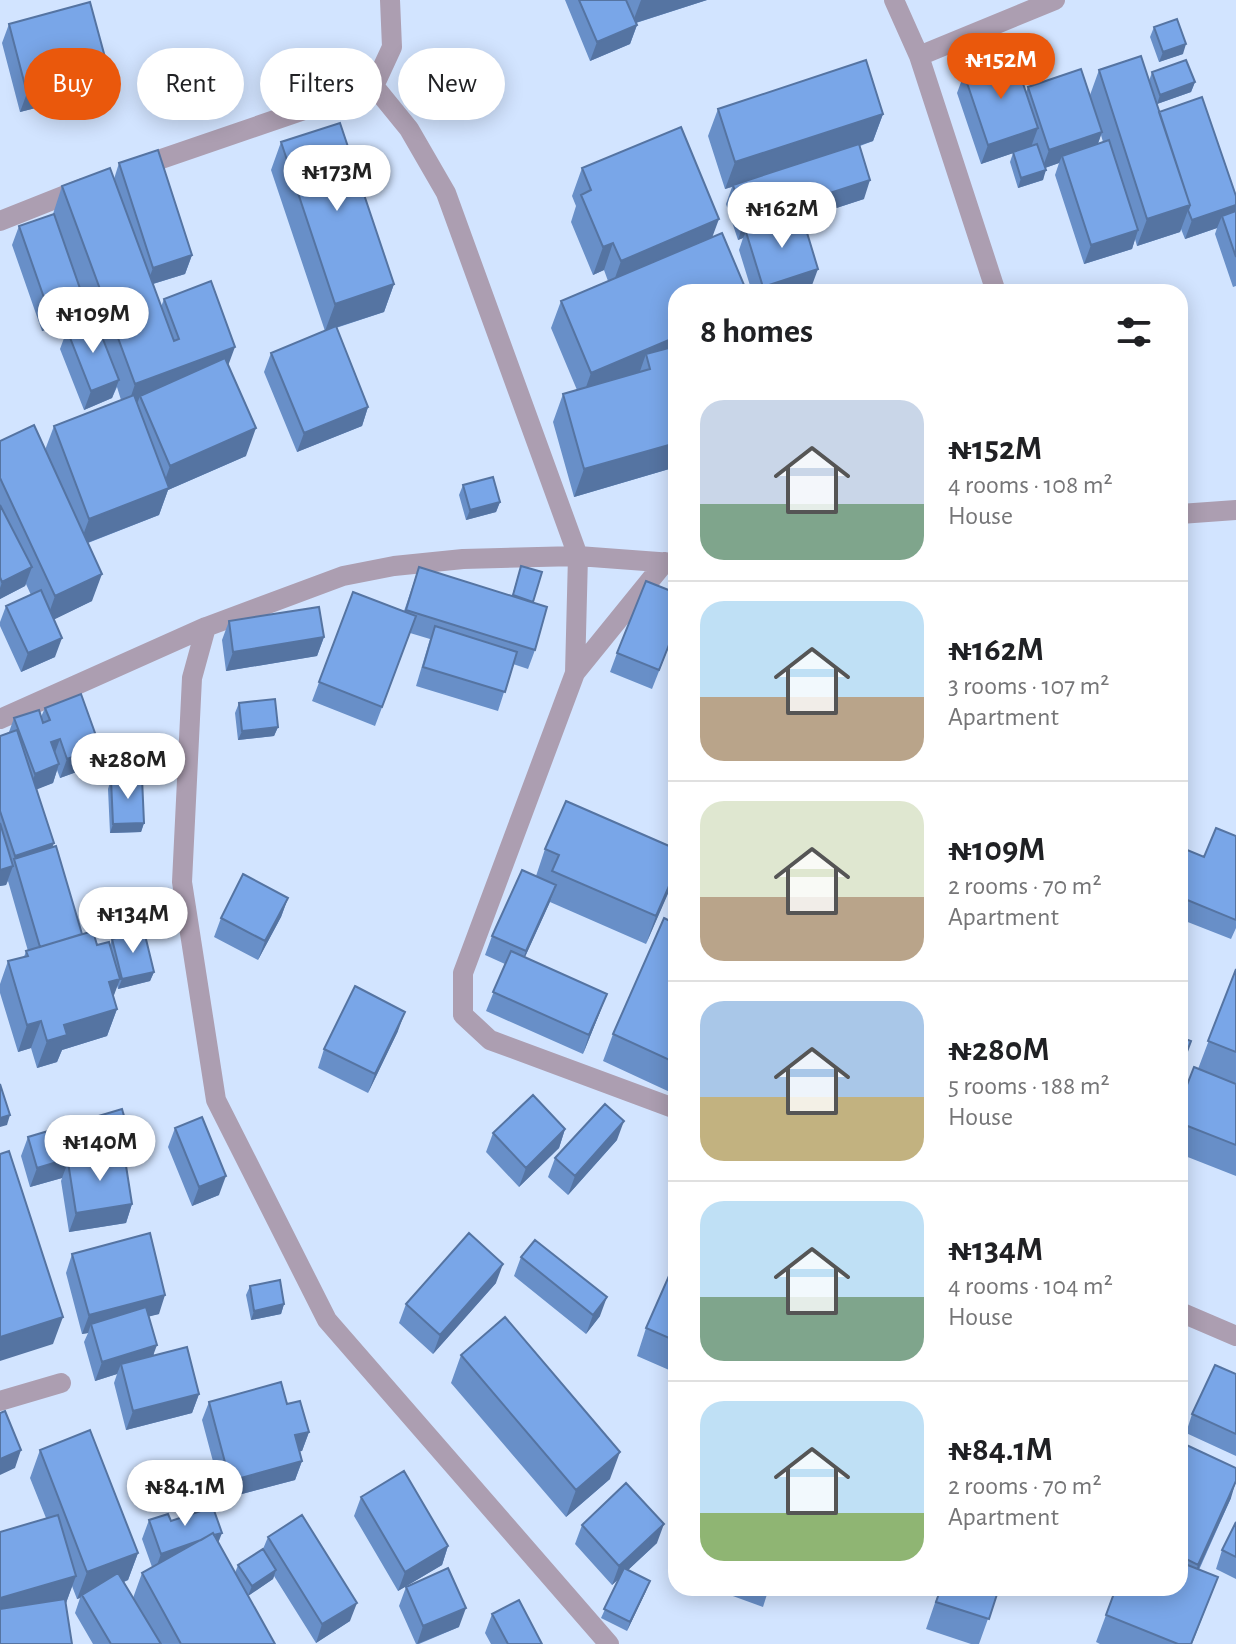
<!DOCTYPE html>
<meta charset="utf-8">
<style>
body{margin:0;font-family:"Alegreya Sans",sans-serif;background:#f6f6f6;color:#202124;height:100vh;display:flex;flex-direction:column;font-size:30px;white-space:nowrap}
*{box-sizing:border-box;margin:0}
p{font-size:26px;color:#757577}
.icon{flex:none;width:44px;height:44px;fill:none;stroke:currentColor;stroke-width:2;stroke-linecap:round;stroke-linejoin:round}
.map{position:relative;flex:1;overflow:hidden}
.side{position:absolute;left:668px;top:284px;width:520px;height:1312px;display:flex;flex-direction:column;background:#fff;border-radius:24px;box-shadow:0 4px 20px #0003}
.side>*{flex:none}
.guide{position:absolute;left:24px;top:48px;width:524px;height:72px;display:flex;gap:16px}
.price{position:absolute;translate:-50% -68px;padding:0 18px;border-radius:28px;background:#fff;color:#222;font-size:26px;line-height:52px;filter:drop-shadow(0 2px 4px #0008)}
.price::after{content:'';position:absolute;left:50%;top:48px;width:24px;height:18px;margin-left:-12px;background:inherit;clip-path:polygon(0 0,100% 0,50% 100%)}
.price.current{background:#ea580c;color:#fff}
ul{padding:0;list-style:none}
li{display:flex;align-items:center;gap:24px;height:200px;padding:0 32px}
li+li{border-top:2px solid #e0e0e0}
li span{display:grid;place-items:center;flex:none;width:224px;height:160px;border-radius:24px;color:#555}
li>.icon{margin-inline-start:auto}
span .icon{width:96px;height:96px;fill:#fffc;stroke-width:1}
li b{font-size:34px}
h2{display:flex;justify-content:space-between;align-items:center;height:96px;padding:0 32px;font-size:34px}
.chip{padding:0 28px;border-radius:36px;background:#fff;box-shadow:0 4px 20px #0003;font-size:28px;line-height:72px}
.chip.current{background:#ea580c;color:#fff}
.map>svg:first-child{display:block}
</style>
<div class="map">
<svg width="1236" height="1644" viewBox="0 0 1236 1644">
<rect width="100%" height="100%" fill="#d2e4ff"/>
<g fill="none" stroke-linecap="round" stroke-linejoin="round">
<path stroke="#ac9eb1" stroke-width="20" d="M390,0L392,47L374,86L409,129L446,193L578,556L575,673
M894,0L919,56L996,292
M919,56L1055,0
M135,168L374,86
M0,221L83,188
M1180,514L1236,510
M665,562L575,673L463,973V1015L490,1040L676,1109
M206,627L192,678L182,882L216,1100L327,1320L609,1644
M0,719L206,627L343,576L394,566L463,559L578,556L672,563
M1180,1312L1236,1336
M0,1401L61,1383"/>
</g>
<path fill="#688fc8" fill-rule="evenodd" d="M565,0H707L636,23L637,25L630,44L590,61Z
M9,24L109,72L102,91L20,112L2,43Z
M1154,27L1183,54L1159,62L1150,37Z
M1099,70L1149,81L1152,72L1195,82L1191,92L1157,104L1159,112L1236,196V286L1233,287L1215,234L1217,228L1185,239L1181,229L1180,232L1137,246L1135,239L1132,249L1084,264L1055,175L1059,163L1045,168L1043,180L1018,188L1010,162L1013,153L981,164L957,93L964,74L1026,92L1028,87L1090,95ZM1101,135L1103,142L1098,144Z
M718,109L883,114L873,141L860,146L864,199L802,219L811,288L798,292H752L739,250L743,238L738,240L726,204L732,187L725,189L708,136Z
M281,142L394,284L384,312L336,328L368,407L362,426L297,452L264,372L271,353L325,331L271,170Z
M119,163L192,255L185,274L153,284L161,307L164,299L228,365L246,456L168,490L159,515L88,543L92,601L54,619L55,657L21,672L0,626V622L6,606L31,595L26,584L25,586L0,599V441L45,450L54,426L121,400L117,387L112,398L84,410L60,349L67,330L92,320L76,278L84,300L77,319L42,331L12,245L19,226L53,214L62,186L114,179Z
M582,168L676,292V467L574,497L553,422L563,394L577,390L551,328L561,301L608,281L604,270L593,275L571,222L576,206L572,196Z
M463,485L500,502L496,512L466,520L459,495Z
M521,566L533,602L535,650L528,669L513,664L498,711L416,686L430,639L410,633L375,726L312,701L353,592L404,611L419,567L512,596Z
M676,593V628L652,689L610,672L617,653Z
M229,621L324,637L317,656L226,671L222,640Z
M239,703L278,727L274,736L238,740L235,713Z
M45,708L100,747L93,766L60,778L57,770L53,783L36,789L52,848L82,934L97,945L110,946L112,939L154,972L150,981L118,989L117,985L113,997L117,1009L107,1036L62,1050L57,1062L37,1068L31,1048L18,1052L0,993V984L8,961L24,957L26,951H28L8,881L6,885L0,886V736L9,732L14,718L41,717Z
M111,779L144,823L141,832L110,833L108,789Z
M1236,836V928L1231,939L1180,919V847L1204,857Z
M545,849H676V874L646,944L550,902L525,957L600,1012L583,1054L486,1011L505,964L485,955L492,936L536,876Z
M288,898L281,917L258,960L214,937L221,918Z
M676,924V1085L672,1093L603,1061L613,1034Z
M1236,969V1176L1180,1154V1103L1198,1069Z
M398,1031L368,1093L318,1068L324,1049Z
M175,1128L219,1195L192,1206L168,1147Z
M565,1129L559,1148L519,1187L486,1152L493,1133Z
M28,1137L125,1157L132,1204L126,1223L69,1232L61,1181L62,1178L30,1187L21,1156Z
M617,1140L568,1195L548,1177L555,1158Z
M72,1254L159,1314L149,1316L154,1356L199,1394L192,1413L126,1430L114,1383L117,1374L95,1381L84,1342L88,1333L82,1334L66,1273Z
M521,1257L600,1316L586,1334L514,1276Z
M676,1260V1373L637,1356L646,1328Z
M496,1283L433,1354L399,1323L406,1304Z
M250,1286L284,1304L281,1314L251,1320L246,1295Z
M461,1355L610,1479L566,1517L451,1383Z
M1236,1374V1456L1186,1433L1192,1414Z
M209,1402L287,1404L309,1432L302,1451H300L302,1461L295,1480L223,1499L202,1420Z
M1180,1442L1231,1498L1199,1570L1218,1577L1192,1644H1100L1096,1642L1106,1615L1180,1588Z
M40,1450L138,1553L128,1580L124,1582L133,1598L142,1573L152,1567L142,1539L149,1520L171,1521L194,1513L198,1503L235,1573L238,1565L263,1549L268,1537L350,1621L316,1643L274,1576L273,1579L248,1596L275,1644H93L75,1613L80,1598L77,1599L72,1586L66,1603L46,1518L30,1478Z
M361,1497L448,1546L442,1565L398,1591L354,1516Z
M1236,1522V1579L1216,1569L1222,1550Z
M582,1525L657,1543L628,1570L646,1591L627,1631L601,1618L619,1579L612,1585L575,1544Z
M406,1587L459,1627L419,1644H416L399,1606Z
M720,1588H769L763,1607L719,1591Z
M940,1588H999L979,1644H971L926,1629Z
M492,1614L542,1644H491L485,1633Z"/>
<path fill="#5574a2" d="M641,0H707L632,24Z
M637,25L630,44L590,61L597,42Z
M1186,44L1183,54L1159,62L1163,52Z
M109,72L102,91L20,112L27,93Z
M1195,82L1191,92L1157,104L1160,95Z
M883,114L873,141L725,189L735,162Z
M1038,128L1031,147L981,164L988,145Z
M1102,132L1095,151L1062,156L1059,163L1042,169L1049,150Z
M1046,170L1043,180L1018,188L1021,178Z
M870,180L864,199L748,237L746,232L743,238L738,240L744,221Z
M1190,205L1180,232L1137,246L1147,219Z
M1236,205V211L1222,216L1217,228L1185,239L1192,220Z
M719,219L709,246L611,289L621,261Z
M1138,230L1132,249L1084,264L1091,245Z
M613,243L604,270L593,275L603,247Z
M192,255L185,274L146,286L153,268Z
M818,269L811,288L798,292H762L763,287Z
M394,284L384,312L325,331L335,304Z
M84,300L77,319L42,331L49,312Z
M676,337V360L650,369L646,354L638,377L581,401L591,373Z
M235,347L225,374L140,396L136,407L126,411L135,384Z
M119,380L112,398L84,410L91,391Z
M368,407L362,426L297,452L304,433Z
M256,428L246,456L168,490L159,515L79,546L89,519L161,491L170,466Z
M676,443V467L574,497L584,469Z
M500,502L496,512L466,520L470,510Z
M32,567L25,586L0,599V588L2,582Z
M102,574L92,601L45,624L55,596Z
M324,637L317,656L226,671L233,652Z
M62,638L55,657L21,672L28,653Z
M1186,641L1180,658V644Z
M278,727L274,736L238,740L242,731Z
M60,739L53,758L51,742Z
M100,747L93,766L60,778L67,759Z
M59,764L53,783L28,793L35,774Z
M144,823L141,832L110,833L113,824Z
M54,843L47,861L14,859L15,856Z
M13,866L6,885L0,886V870Z
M676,870L674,880L646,944L656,916Z
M556,885L549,904L519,970L526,951Z
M288,898L281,917L258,960L265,941Z
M154,972L150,981L118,989L122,979Z
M120,979L110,1006L109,982Z
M607,994L600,1012L583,1054L589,1035Z
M117,1009L107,1036L62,1050L57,1062L37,1068L47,1041L64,1025Z
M405,1012L398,1031L368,1093L375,1074Z
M41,1021L31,1048L18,1052L27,1025Z
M10,1115L7,1125L0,1127V1118Z
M624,1121L617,1140L568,1195L575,1176Z
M565,1129L559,1148L519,1187L526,1168Z
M131,1140L124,1159L68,1162L62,1178L30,1187L37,1168Z
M226,1176L219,1195L192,1206L199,1187Z
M132,1204L126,1223L69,1232L76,1213Z
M503,1264L496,1283L433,1354L440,1335Z
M165,1295L159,1314L93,1331L91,1324L88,1333L82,1334L89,1315Z
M607,1297L600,1316L586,1334L593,1315Z
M284,1304L281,1314L251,1320L254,1311Z
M63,1317L53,1344L0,1361V1337Z
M157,1345L150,1364H121L117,1374L95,1381L102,1362Z
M199,1394L192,1413L126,1430L133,1411Z
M309,1432L302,1451L288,1454L295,1435Z
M21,1450L15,1468L0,1475V1459Z
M620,1452L610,1479L566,1517L576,1490Z
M302,1461L295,1480L223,1499L230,1481Z
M1236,1481L1231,1498L1188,1592L1198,1565Z
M664,1524L657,1543L612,1585L619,1566Z
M222,1533L215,1551L154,1573L161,1554Z
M448,1546L442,1565L398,1591L405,1572Z
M138,1553L128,1580L83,1597L82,1595L80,1598L77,1599L87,1572Z
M276,1570L273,1579L248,1596L252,1586Z
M76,1576L66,1603L0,1622V1598Z
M650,1581L646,1591L627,1631L630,1622Z
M357,1603L350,1621L316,1643L322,1624Z
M466,1608L459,1627L417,1644L423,1626Z"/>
<path fill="#79a6e8" stroke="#5574a2" stroke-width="2" d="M579,0H626L637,25L597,42Z
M90,2L109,72L27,93L9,24Z
M1177,19L1186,44L1163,52L1154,27Z
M1141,56L1190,205L1147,219L1099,70Z
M1014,57L1038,128L988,145L964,74Z
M866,60L883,114L735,162L718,109Z
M1186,60L1195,82L1160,95L1152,72Z
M1081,69L1102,132L1049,150L1028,87Z
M1202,97L1236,196V205L1192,220L1188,210L1190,205L1159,112Z
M340,123L394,284L335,304L281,142Z
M681,127L719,219L621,261L613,243L603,247L581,195L591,190L582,168Z
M1109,140L1138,230L1091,245L1062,156Z
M859,144L870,180L744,221L733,185Z
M1037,144L1046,170L1021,178L1013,152Z
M158,150L192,255L153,268L119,163Z
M110,168L174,341L179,339L164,299L211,281L235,347L135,384L62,186Z
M1236,211V257L1222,216Z
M801,213L818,269L763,287L746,232Z
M54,214L84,300L49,312L19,226Z
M722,233L747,292H676V337L591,373L561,301Z
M95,319L119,380L91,391L67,330Z
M336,326L368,407L304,433L271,353Z
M676,346V443L584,469L563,394L650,369L646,354Z
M225,358L256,428L170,466L140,396Z
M134,395L169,488L89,519L54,426Z
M34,425L102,574L55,596L0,478V441Z
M493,477L500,502L470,510L463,485Z
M0,505L32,567L2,582L0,577Z
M521,566L542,572L533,602L513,595Z
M419,567L547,607L535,650L406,610Z
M646,581L676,593V627L659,670L617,653Z
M41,590L62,638L28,653L6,606Z
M353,592L416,616L382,707L319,682Z
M319,607L324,637L233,652L229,621Z
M1180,624L1186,641L1180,644Z
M435,626L517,652L505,692L423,667Z
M81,694L100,747L67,759L60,739L51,742L59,764L35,774L14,718L39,710L43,723L50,720L45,708Z
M275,699L278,727L242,731L239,703Z
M17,730L54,843L15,856L0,811V736Z
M142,778L144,823L113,824L111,779Z
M566,801L676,849V870L656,916L552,871L559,855L545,849Z
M0,823L13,866L0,870Z
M1216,828L1236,836V920L1180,897V847L1204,857Z
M56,846L82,934L40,947L14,859Z
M522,870L556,885L526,951L492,936Z
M243,874L288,898L265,941L221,918Z
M664,918L676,924V1063L613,1034Z
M93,931L97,945L109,942L120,979L109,982L117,1009L64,1025L67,1035L47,1041L41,1021L27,1025L8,961L28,956L26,951Z
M144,931L154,972L122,979L112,939Z
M511,951L607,994L589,1035L493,992Z
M1236,969V1052L1208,1041Z
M355,986L405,1012L375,1074L324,1049Z
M1180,1037L1191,1041L1180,1070Z
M1194,1067L1236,1084V1145L1180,1123V1103Z
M0,1084L10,1115L0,1118Z
M533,1095L565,1129L526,1168L493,1133Z
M605,1104L624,1121L575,1176L555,1158Z
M122,1109L131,1140L37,1168L28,1137Z
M202,1117L226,1176L199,1187L175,1128Z
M9,1151L63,1317L0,1337V1154Z
M124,1153L132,1204L76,1213L68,1162Z
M150,1233L165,1295L89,1315L72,1254Z
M469,1233L503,1264L440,1335L406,1304Z
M535,1240L607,1297L593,1315L521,1257Z
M676,1260V1341L646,1328Z
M280,1280L284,1304L254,1311L250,1286Z
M146,1307L157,1345L102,1362L91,1324Z
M505,1317L620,1452L576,1490L461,1355Z
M187,1347L199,1394L133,1411L121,1364Z
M1215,1365L1236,1374V1434L1192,1414Z
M281,1382L287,1404L300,1401L309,1432L295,1435L302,1461L230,1481L209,1402Z
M5,1411L21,1450L0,1459V1413Z
M90,1430L138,1553L87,1572L40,1450Z
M1180,1442L1236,1468V1481L1198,1565L1180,1556Z
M404,1471L448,1546L405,1572L361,1497Z
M626,1483L664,1524L619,1566L582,1525Z
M210,1499L222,1533L214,1535L213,1533L201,1540L161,1554L149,1520L168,1514L171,1521L201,1511L198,1503Z
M58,1515L76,1576L0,1598V1532Z
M302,1515L357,1603L322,1624L268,1537Z
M1236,1522V1557L1222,1550Z
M213,1533L275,1644H181L142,1573Z
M263,1549L276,1570L252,1586L238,1565Z
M1180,1562L1218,1577L1191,1644H1178L1106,1615L1116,1588H1180Z
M448,1568L466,1608L423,1626L406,1587Z
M624,1568L650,1581L630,1622L604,1609Z
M118,1573L161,1644H111L82,1595Z
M941,1588H999L989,1619L936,1602Z
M65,1599L72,1644H0V1609Z
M519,1600L542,1644H508L492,1614Z"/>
</svg>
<b class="price current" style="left:1001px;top:101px">₦152M</b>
<b class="price" style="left:337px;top:213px">₦173M</b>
<b class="price" style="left:782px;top:250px">₦162M</b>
<b class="price" style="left:93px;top:355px">₦109M</b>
<b class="price" style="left:128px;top:801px">₦280M</b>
<b class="price" style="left:133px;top:955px">₦134M</b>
<b class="price" style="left:100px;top:1183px">₦140M</b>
<b class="price" style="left:185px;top:1528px">₦84.1M</b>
<div class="guide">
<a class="chip current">Buy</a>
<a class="chip">Rent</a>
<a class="chip">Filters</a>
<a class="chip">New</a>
</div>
<section class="side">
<h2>8 homes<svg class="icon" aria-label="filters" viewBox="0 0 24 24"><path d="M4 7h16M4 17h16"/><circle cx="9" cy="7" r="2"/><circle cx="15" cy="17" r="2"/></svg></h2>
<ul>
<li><span style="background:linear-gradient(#c9d6e8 65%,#7fa58c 0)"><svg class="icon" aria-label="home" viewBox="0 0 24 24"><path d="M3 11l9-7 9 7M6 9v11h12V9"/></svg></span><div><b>₦152M</b><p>4 rooms · 108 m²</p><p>House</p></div></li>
<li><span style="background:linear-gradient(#bfe0f5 60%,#b9a48a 0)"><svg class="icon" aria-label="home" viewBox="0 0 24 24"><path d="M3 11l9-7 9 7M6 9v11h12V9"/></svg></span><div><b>₦162M</b><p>3 rooms · 107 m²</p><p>Apartment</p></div></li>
<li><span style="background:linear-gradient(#dfe7d0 60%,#b9a48a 0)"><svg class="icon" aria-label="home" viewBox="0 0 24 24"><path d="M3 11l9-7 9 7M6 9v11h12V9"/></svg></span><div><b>₦109M</b><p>2 rooms · 70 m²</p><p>Apartment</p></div></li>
<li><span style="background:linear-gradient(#a9c7e8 60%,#c2b280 0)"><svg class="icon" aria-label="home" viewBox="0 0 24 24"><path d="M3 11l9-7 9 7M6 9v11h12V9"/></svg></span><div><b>₦280M</b><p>5 rooms · 188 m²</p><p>House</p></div></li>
<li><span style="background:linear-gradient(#bfe0f5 60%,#7fa58c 0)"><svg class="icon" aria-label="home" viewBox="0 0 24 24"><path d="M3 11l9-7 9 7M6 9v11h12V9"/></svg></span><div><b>₦134M</b><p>4 rooms · 104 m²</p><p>House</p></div></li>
<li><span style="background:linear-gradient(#bfe0f5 70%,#8fb573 0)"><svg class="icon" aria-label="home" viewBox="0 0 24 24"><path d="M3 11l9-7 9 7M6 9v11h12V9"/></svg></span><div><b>₦84.1M</b><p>2 rooms · 70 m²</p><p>Apartment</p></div></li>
</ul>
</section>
</div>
